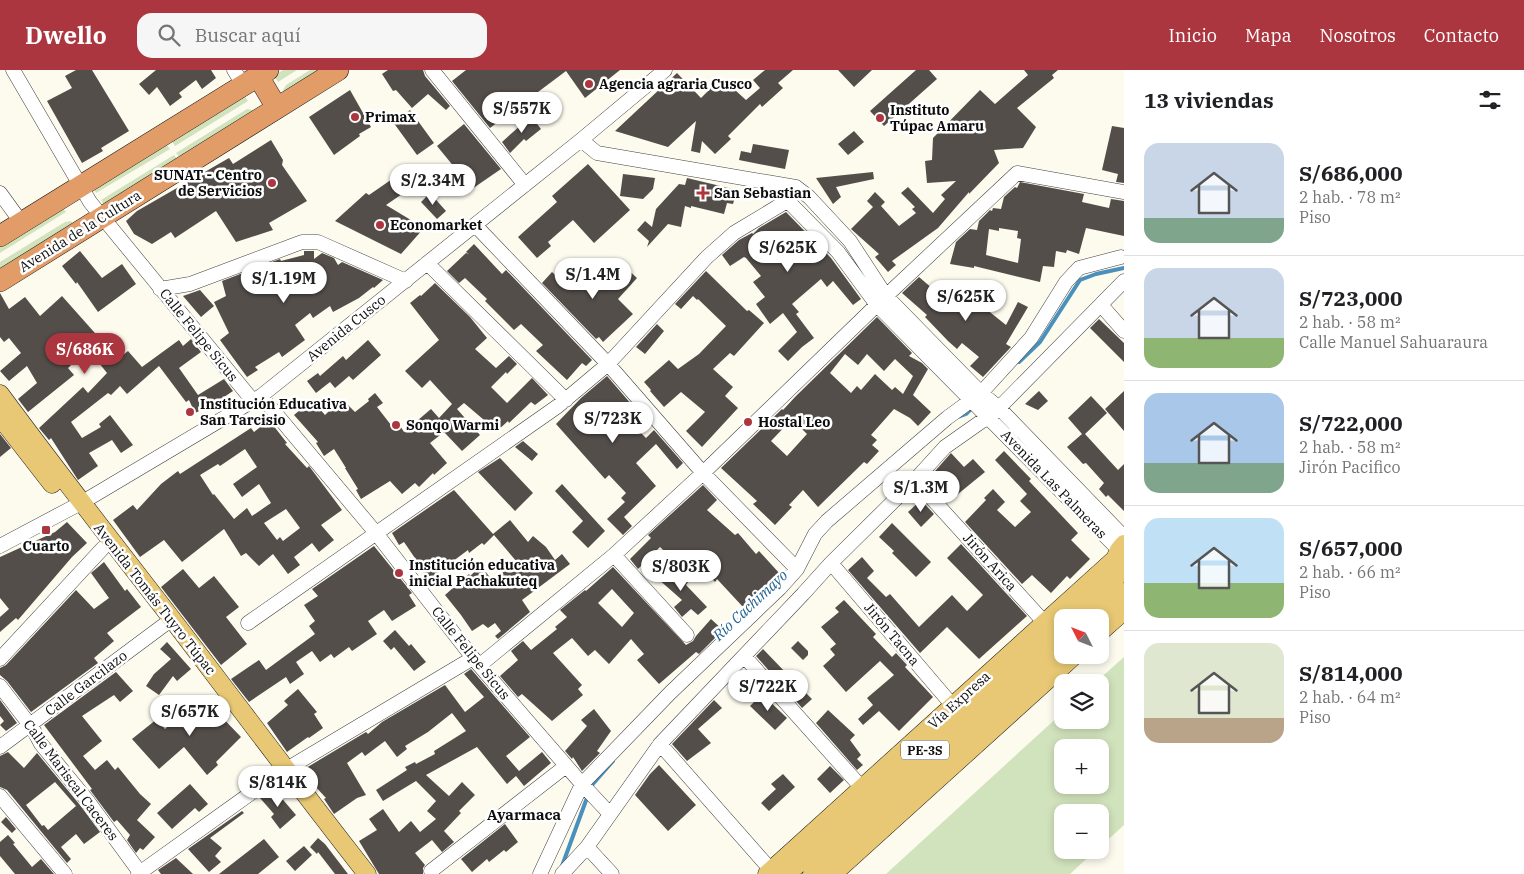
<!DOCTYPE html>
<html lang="es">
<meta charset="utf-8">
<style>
body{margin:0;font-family:"IBM Plex Serif",serif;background:#f6f6f6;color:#202124;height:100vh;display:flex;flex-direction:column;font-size:19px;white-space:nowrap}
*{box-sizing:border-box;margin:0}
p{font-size:16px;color:#757577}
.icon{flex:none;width:28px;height:28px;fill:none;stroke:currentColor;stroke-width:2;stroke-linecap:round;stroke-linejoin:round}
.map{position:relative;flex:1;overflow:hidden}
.side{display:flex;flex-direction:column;background:#fff;width:400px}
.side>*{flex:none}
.needle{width:32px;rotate:312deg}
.buttons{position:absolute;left:1054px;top:539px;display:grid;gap:10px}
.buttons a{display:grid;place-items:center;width:55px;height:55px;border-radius:10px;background:#fff;box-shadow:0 2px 8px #0003;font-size:25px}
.price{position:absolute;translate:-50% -42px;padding:0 11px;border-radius:18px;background:#fff;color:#222;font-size:16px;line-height:32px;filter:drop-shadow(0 1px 2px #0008)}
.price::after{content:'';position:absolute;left:50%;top:30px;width:15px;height:11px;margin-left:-8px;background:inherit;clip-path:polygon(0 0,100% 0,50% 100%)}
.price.on{background:#ac363f;color:#fff}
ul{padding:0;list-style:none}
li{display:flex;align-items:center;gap:15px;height:125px;padding:0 20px}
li+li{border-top:1px solid #e0e0e0}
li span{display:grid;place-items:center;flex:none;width:140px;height:100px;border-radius:15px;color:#555}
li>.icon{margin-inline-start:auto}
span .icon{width:60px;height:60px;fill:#fffc;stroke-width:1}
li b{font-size:21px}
h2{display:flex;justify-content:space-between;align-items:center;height:60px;padding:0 20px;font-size:21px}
header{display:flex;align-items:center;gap:30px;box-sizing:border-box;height:70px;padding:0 25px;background:#ac363f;color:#fff}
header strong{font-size:24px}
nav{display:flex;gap:28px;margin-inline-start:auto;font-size:18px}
.search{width:350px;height:45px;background:#f6f6f6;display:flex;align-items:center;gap:12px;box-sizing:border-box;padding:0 18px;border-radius:15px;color:#757577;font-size:19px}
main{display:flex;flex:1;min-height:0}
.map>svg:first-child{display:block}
</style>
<header>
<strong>Dwello</strong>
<div class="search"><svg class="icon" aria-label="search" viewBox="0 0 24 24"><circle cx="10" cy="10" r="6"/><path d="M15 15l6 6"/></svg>Buscar aquí</div>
<nav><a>Inicio</a><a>Mapa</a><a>Nosotros</a><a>Contacto</a></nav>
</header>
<main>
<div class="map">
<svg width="1124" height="804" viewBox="0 0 1124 804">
<rect width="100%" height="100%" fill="#fdfaee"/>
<path fill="#d1e3bc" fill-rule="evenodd" d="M283,0H297L278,12L274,6Z
M310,0H323L285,23L283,20L286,15Z
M244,25L248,31L175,76L171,70Z
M247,39L254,40L180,88L176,83Z
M166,74L170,79L96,123L93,118Z
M174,85L178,90L104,135L101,130Z
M62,137L66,142L0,183V176Z
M71,151L73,154L0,199V192L65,152Z
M1124,587V755L1100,777V742H1062V780H1096L1070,804H886L1062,643V650H1100V612H1096ZM1062,678H1100V715H1062Z"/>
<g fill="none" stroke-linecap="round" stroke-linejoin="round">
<path stroke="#4991bc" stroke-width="4" d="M1019,292L1040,272L1080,210L1096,204L1124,198
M958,347L966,344L973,337
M591,719L592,715L613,691
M562,796L588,725"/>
</g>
<path fill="#544e4a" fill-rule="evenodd" d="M76,0H92L129,61L101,78L103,81L82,93L47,31L72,18L65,6Z
M156,0H211L216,8L202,19L196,10L179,23L182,27L170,36L157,17L149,25L139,14Z
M388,0H423L425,6L450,36L446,40L428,24L412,38L396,20L393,21L382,4Z
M466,0H620L585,28L566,1L490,58L452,11Z
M765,0H793L778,13L783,18L762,37L760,34L728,66L731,69L715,84L702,71L700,83L691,81L696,51L668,77L615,61L677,3L701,28L721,8L734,21L735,20L746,30L760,18L753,10Z
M838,0H872L854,17Z
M916,0H929L937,9L884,56L870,41Z
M1024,0H1058L1052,5L1054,8L1017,38L1036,57L1023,78L994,80L999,93L969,124V122L938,158L892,191L896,195L888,202L875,187L879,184L851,159L873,137L867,131L875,122L885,132L881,136L899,156L916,143L912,139L915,137L901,123L908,117L933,143L945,129L941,125L956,111L927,113L925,91L932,90L933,68L980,20L995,34L1028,5Z
M350,20L371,57L359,64L360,66L334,85L309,47Z
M410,40L434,73L417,85L393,52Z
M531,46L541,59L526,71L524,69L510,83L502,72Z
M464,54L501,99L469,121L454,99L455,98L437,76Z
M1112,56L1124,58V113L1116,112L1118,104L1102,100Z
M854,61L864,72L848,85L838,74Z
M271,70L283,90L282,95L307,131L269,153L273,160L236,172L216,141L175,168L171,162L152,174L134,164L126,151L137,141L229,88L233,94Z
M753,74L789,80L785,99L739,90L741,81L751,83Z
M588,94L630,140L594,173L573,150L548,172L551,176L537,188L518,167L557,132L552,126Z
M873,102L874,109L836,117L841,127L833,134L816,108Z
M623,104L655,108L653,119L643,129L620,126Z
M398,105L408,120L386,135L424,158L401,184L335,151L366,123L369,125Z
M687,108L737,120L733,134L727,133L724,144L691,136V138L685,136L681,157L668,154L647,177L649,171L637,160L645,151L652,157L656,139L679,114L685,115Z
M1020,112L1084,124L1082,132L1109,138L1111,129L1124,131V166L1086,158L1079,184L1067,180L1066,183L1056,181L1054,197L1043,196L1040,212L974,196V198L950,194L956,172L970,159L977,160L979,151L990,140L992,141L993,138L1001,139L1004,127L1015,117L1017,118ZM999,158L1018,161L1017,168L1021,169L1018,193L986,185L989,159L999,161Z
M430,123L446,141L437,149L421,132Z
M786,142L831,188L861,229L853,235L833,211L827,217L821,209L792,234L799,242L796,244L814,268L802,277L788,291L778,281L797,262L783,243L770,254L756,234L765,227L753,212L761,206L746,188L744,187L730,196L722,185L739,170L752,163L753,164L759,158Z
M474,174L502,204L506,200L592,290L586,296L582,293L567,310L536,281L543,275L521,254L514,260L485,231L487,229L465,208L459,213L447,201L466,183L469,184L466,182Z
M80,181L102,208L122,194L136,214L98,242L77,212L76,214L62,196Z
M304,181H314V189L322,183L334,188L338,195L342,192L383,210L374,218L373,217L359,228L333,242L330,236L313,248L310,243L295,255L305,270L282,287L279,282L255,297L258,300L247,307L220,270L229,263L214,232L226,226L222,211L280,189L281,191L304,185Z
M581,194L605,219L625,197L637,208L618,229L633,244L603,272L599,267L596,269L542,213L552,202L563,212Z
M706,201L747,241L749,240L764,253L734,286L730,283L713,299L733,317L725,326L738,338L702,377L686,361L705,342L681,322L664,337L650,321L651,320L644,312L669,290L678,299L699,284L726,256L698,229L697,230L693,226L681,239L675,234Z
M919,207L933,219L934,218L942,226L950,210L971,219L966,228L987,237L986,239L1006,255L1018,232L1028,237L1006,274L1011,277L983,307L970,296L979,287L962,273L957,279L948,271L925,247L927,245L902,223Z
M435,213L470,247L487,268L475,279L496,298L509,286L517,294L507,304L506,302L491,317L507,333L532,308L548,325L535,335L531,332L509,353L508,351L497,361L464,333L457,339L480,365L462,381L444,362L430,373L447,393L434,405L433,403L419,417L415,413L402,424L390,411L361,429L356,420L358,419L345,398H346L334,379L324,386L316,373L318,372L294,345L312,330L325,345L337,333L344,340L348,335L355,342L369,331L368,329L375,323L383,333L377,337L391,355L397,351L404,362L431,339L439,348L452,334L430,310L422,318L405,301L439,270L410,233L420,225L421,226Z
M200,220L214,236L201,247L183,226Z
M0,223L9,239L25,227L40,246L62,226L118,289L128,281L142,297L179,270L183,276L191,269L201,282L179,298L198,325L224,309L233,321L212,335L195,343L189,330L186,332L159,296L127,324L120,316L111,325L108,323L71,352L82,368L101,357L99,354L110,345L133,375L121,383L112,370L89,383L98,396L78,410L51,368L49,370L39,358L83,317L88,323L107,303L88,279L68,298L74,305L28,342L18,329L37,313L27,296L9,311L0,301L21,283L9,268L4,272L0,267Z
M877,247L912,283L909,286L922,293L928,299L913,325L931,342L918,356L910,348L894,339L871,365L877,370L872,375L879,381L867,394L864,392L818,437L803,420L789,435L792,437L775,455L753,434L757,431L721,398L782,339L783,340L796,326ZM845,284L858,295L867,284L884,301L895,289L913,306L903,324L895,317L892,320L875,304L861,320L857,316L851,323L830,303ZM792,349L807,364L787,386L771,371Z
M1099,249L1124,273V292L1090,258Z
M657,254L664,261L645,284L636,277Z
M368,270L381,285L353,310L349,306L335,318L330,312L316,323L307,311L318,303L320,306L343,286L346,290Z
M607,306L632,335L623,345L646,368L654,360L683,393L677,399L656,374L636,393L656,416L624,447L632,456L623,465L607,449L625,432L621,428L626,423L609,405L605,409L556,354L581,328Z
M1039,321L1048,331L1038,340L1025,334Z
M1124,321V361L1105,339Z
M1091,326L1107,343L1085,364L1118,400L1124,394V441L1108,425L1106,427L1099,419L1104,413L1086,393L1083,394L1067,377L1082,364L1068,348Z
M269,350L287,373L285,374L307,398L309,396L342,440L321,455L334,470L319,482L312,473L294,487L300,495L288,504L273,484L259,496L246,483L241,486L224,459L182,492L164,470L140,487L113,450L133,435L137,440L161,414L178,401L180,404L251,358L254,362ZM245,379L257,397L233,414L242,427L259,414L271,433L252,446L247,438L234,449L214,424L213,425L200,405L218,394L220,396ZM286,439L300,458L283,471L280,467L277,470L264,453Z
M0,364L11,378L0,387Z
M523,371L538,384L532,391L515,377Z
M1004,381L1031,409L1029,411L1078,463L1071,470L1090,489L1070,509L1067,506L1051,523L1032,505L1022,514L965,452L986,430L984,428L993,419L1005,432L997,440L1015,457L1031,442L1020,431L1027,424L995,390Z
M951,383L964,397L973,389L985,402L947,433L937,421L938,419L928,409Z
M500,388L533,423L515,441L478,402Z
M562,414L605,461L588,478L572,462L583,451L555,421Z
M703,415L717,430L707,440L735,465L738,463L756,484L759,481L780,504L765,520L764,518L743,537L717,509L715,512L690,485L679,495L660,477L638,499L630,489L651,468L648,465Z
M454,420L493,464L510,450L528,472L533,466L546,477L555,490L562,484L570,494L522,530L530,542L498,569L495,566L501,561L495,553L488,558L483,554L472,561L461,545L445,525L469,504L470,506L481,496L492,510L517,492L494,465L484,475L482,473L469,483L468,480L429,509L417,495L419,494L404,472L399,475L392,463Z
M921,430L934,444L921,457L908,442Z
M67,452L87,473L72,487L18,550L16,548L0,562V547L9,539L0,528V487L55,462Z
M892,453L931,492L916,507L892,483L894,481L879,467Z
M961,474L1027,546L979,589L947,557L920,583L848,500L862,487L874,501L867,508L886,527L890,524L919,557L952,525L967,541L983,525L947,488Z
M374,476L412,523L409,525L416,536L392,551L384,540L368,551L377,564L352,581L349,577L334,588L331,584L320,592L312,581L296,592L304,604L290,614L286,607L249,632L231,609L259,590L266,600L315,564L309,556L315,551L304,535L318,526L312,519Z
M104,492L125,521L127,519L141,537L107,563L114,571L94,588L98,593L31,642L7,611L0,605V598L6,595L76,520L94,539L109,528L91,503Z
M668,495L688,512L686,515L707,537L698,545L691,539L682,547L674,537L682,530L657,508Z
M613,497L686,575L693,571L696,566L711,549L723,560L699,584L696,582L659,614L637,590L644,584L631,569L609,594L595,580L588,586L572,568L553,583L582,615L578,619L583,625L552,651L522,624L518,627L500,606L518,590L511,581L523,571L531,580L557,559L555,557L567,547L560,540L585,520L586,521ZM612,519L634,543L622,557L598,533Z
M183,499L199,518L214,506L239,537L226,547L247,574L221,595L161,517Z
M844,530L876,564L873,567L892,587L896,583L907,595L905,597L933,627L899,661L879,641L863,655L858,649L873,635L867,628L894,605L880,591L846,622L823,596L835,585L830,579L836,574L821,557L839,542L835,538Z
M395,560L409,576L411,574L426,592L414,601L394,577L391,580L383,571Z
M798,571L808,581V585L803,590L791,578Z
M167,572L191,599L177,611L173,606L159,625L146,616L154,604L171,589L160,579Z
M763,579L788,605L780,613L756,586Z
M471,599L530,667L506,686L519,701L542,682L551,693L524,716L516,706L507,714L477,677L426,705L449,726L462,712L475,725L459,741L461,743L444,761L454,772L442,782L432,770L415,783L425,795L423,798V804H379L359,771L377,760L369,749L383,739L399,762L411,751L420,762L436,749L427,741L436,731L416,711L383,731L376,720L407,700L405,697L415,692L416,694L435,684L434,681L466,661L452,643L428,662L405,676L407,679L397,687L385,671L365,686L362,682L347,693L366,725L357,728L334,744L324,729L326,728L301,701L366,662L368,664L382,652L445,615L465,642L484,627L464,604Z
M116,602L133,621L120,632L114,625L82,646L102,671L83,686L95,700L107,690L115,700L118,697L140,724L151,734L137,750L155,767L143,780L140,778L136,783L127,770L130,765L117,750L114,752L90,720L92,719L44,655Z
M800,617L812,629L802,638L791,625Z
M298,619L317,642L314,644L323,658L309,668L308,667L287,682L267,653L288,635L284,631Z
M762,624L787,648L775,660L750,636Z
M208,625L217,636L214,639L241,667L216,692L218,695L207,705L184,677L159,699L132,669L157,649L165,659L184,640Z
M0,630L17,653L6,661L0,655L4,651L0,646Z
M714,630L722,638L698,659L711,673L687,691L672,674Z
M594,639L611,661L597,681L600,683L582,701L573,687L572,689L565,681L587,656L581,650Z
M828,640L855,665L850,670L861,685L857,689L863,695L857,700L816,653Z
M8,682L24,698L37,683L80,735L100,762L84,774L76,764L61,777L71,789L67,793L7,720L0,717V686ZM55,712L76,736L48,760L44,755L42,756L26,735Z
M659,695L696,735L668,761L635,725L650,704Z
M830,696L844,710L830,723L817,709Z
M783,704L795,717L769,741L761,733L776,719L771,714Z
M190,714L208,734L199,742L195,738L172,759L157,743Z
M273,718L296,745L280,759L271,747L274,744L260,728Z
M242,741L244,743L210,768L222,778L215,786L221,792L209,802L188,779Z
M6,747L16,759L12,763L1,752Z
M505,754L518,772L506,782L504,780L489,792L487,789L472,802L461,789Z
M8,765L15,773L13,774L32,797L41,789L54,804H15L0,786V772Z
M318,768L325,774L348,804H335L318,782L317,784L310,777Z
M264,769L279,787L258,804H219Z
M304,776L312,785L295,801L286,791Z
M176,788L193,804H161L158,800Z"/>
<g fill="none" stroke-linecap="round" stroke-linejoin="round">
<defs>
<path id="minor" d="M13,0L90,132L253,331
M234,0L243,15
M432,0L525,115
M581,70L597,83L796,117L809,127L850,171L886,226L981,323L999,338L1124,467
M0,123L21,152
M781,124L838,182L877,235L1119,480
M475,155L608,294L703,403L797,499
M427,193L566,330
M160,219L190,214L302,172H318L406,211
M1101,235L1124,261
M261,326L376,463L473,588L582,714L609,743
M915,410L1045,553
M0,476L81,433L261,326L581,70L665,0
M614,485L687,565
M831,493L953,636
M248,553L558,336L608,294L707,187L734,163L787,131L796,117
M744,586L862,718
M0,589L103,478
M480,595L614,485L703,403L886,226L1017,103L1124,122
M0,616L33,659L41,674L87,730L141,804
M660,674L771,800
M0,677L172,549
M0,726L65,804
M587,777L612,804
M431,801L566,696
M138,804L275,706L473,588
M540,804L582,714L670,623L780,518L797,499L815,464L827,451L947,348L981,323L1031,268L1066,212L1079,198L1121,187
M562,804L587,777L660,674L803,524L831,493L915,410L945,377L982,351L989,348L1124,211"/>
<path id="major" d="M0,324C56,400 114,474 172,549C237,634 301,720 367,804
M0,347L52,414
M1071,548L1124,500
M1095,548L1124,522
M1100,562L1124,541
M767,804L1115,489L1119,480L1124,474
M787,804L1062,555
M812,804L1062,577
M833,804L1075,585"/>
<path id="highway" d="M258,6L277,38
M0,166L268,0
M0,211L338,0"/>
</defs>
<use href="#minor" stroke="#404040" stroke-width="15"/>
<use href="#major" stroke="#1e1e1e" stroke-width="19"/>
<use href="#highway" stroke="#1e1e1e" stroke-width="22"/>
<use href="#minor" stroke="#fff" stroke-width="14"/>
<use href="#major" stroke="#e8c874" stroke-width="18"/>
<use href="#highway" stroke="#e29c67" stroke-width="21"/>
</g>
<g fill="#ac363f" stroke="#fff" stroke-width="2">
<circle cx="589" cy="14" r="5"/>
<circle cx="355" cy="47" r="5"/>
<circle cx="880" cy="48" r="5"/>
<circle cx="272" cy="113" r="5"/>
<path d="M700.5 115.5h5v5h5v5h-5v5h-5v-5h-5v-5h5z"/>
<circle cx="380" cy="155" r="5"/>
<circle cx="190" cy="342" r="5"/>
<circle cx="748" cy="352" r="5"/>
<circle cx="396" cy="355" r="5"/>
<rect x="41" y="455" width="10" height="10" rx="2.5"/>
<circle cx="399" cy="503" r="5"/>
</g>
<g text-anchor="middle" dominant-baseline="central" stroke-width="5" stroke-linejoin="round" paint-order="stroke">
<rect fill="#fff" stroke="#565656" stroke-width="1" x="901" y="670.5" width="48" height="19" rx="4"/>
<g font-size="12" font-weight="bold" fill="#0d0d0d">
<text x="925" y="680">PE-3S</text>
</g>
<g font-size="14" font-weight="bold" fill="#0d0d0d" stroke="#fff" text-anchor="start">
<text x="599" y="14">Agencia agraria Cusco</text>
<text x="890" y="40">Instituto<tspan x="890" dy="16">Túpac Amaru</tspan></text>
<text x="365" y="47">Primax</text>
<text x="262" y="105" text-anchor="end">SUNAT - Centro<tspan x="262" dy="16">de Servicios</tspan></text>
<text x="714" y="123">San Sebastian</text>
<text x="390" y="155">Economarket</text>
<text x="200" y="334">Institución Educativa<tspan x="200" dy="16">San Tarcisio</tspan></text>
<text x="758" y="352">Hostal Leo</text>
<text x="406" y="355">Sonqo Warmi</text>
<text x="46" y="476" text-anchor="middle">Cuarto</text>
<text x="409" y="495">Institución educativa<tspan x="409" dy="16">inicial Pachakuteq</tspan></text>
</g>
<g font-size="14" fill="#0d0d0d" stroke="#fff">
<text transform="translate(80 161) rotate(-32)">Avenida de la Cultura</text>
<text transform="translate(346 258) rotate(-39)">Avenida Cusco</text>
<text transform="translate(199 265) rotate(51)">Calle Felipe Sicus</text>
<text transform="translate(1054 414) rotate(46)">Avenida Las Palmeras</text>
<text transform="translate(990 492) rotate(48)">Jirón Arica</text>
<text transform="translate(155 529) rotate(52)">Avenida Tomás Tuyro Túpac</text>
<text transform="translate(892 564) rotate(50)">Jirón Tacna</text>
<text transform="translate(471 583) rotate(51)">Calle Felipe Sicus</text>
<text transform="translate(86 613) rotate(-37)">Calle Garcilazo</text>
<text transform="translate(959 630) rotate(-42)">Vía Expresa</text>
<text transform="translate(71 710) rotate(53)">Calle Mariscal Caceres</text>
</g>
<g font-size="15" font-style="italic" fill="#25648f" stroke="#fff">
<text transform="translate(750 535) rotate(-43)">Río Cachimayo</text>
</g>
<g font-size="15" font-weight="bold" fill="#0d0d0d" stroke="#fff">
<text x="524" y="744">Ayarmaca</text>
</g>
</g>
</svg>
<div class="buttons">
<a><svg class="needle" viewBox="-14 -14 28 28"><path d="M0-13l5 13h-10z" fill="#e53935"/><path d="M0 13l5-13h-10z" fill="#757577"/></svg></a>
<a><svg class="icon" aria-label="layers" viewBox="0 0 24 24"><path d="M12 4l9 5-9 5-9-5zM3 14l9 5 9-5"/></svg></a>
<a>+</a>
<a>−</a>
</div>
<b class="price" style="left:522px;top:64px">S/557K</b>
<b class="price" style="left:433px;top:136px">S/2.34M</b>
<b class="price" style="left:788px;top:203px">S/625K</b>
<b class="price" style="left:593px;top:230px">S/1.4M</b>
<b class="price" style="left:284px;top:234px">S/1.19M</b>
<b class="price" style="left:966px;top:252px">S/625K</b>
<b class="price on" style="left:85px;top:305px">S/686K</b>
<b class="price" style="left:613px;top:374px">S/723K</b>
<b class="price" style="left:921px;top:443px">S/1.3M</b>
<b class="price" style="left:681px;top:522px">S/803K</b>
<b class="price" style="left:768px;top:642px">S/722K</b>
<b class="price" style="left:190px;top:667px">S/657K</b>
<b class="price" style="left:278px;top:738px">S/814K</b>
</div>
<section class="side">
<h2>13 viviendas<svg class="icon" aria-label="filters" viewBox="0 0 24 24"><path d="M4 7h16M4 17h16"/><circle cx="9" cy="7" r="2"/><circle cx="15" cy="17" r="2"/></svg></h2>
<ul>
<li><span style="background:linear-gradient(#c9d6e8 75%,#7fa58c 0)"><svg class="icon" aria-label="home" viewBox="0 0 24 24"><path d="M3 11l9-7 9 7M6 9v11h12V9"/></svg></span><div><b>S/686,000</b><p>2 hab. · 78 m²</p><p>Piso</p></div></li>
<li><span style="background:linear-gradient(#c9d6e8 70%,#8fb573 0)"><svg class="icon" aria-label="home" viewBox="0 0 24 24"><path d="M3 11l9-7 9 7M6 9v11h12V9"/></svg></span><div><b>S/723,000</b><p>2 hab. · 58 m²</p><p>Calle Manuel Sahuaraura</p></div></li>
<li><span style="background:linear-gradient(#a9c7e8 70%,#7fa58c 0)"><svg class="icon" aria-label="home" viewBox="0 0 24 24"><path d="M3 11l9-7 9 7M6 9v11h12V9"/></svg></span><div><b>S/722,000</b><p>2 hab. · 58 m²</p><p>Jirón Pacifico</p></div></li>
<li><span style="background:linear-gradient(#bfe0f5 65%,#8fb573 0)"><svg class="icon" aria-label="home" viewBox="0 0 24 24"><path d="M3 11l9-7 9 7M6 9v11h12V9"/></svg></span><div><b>S/657,000</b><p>2 hab. · 66 m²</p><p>Piso</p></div></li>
<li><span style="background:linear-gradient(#dfe7d0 75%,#b9a48a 0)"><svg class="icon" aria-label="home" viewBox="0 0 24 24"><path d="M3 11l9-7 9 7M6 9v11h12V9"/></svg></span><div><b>S/814,000</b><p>2 hab. · 64 m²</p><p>Piso</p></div></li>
</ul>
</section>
</main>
